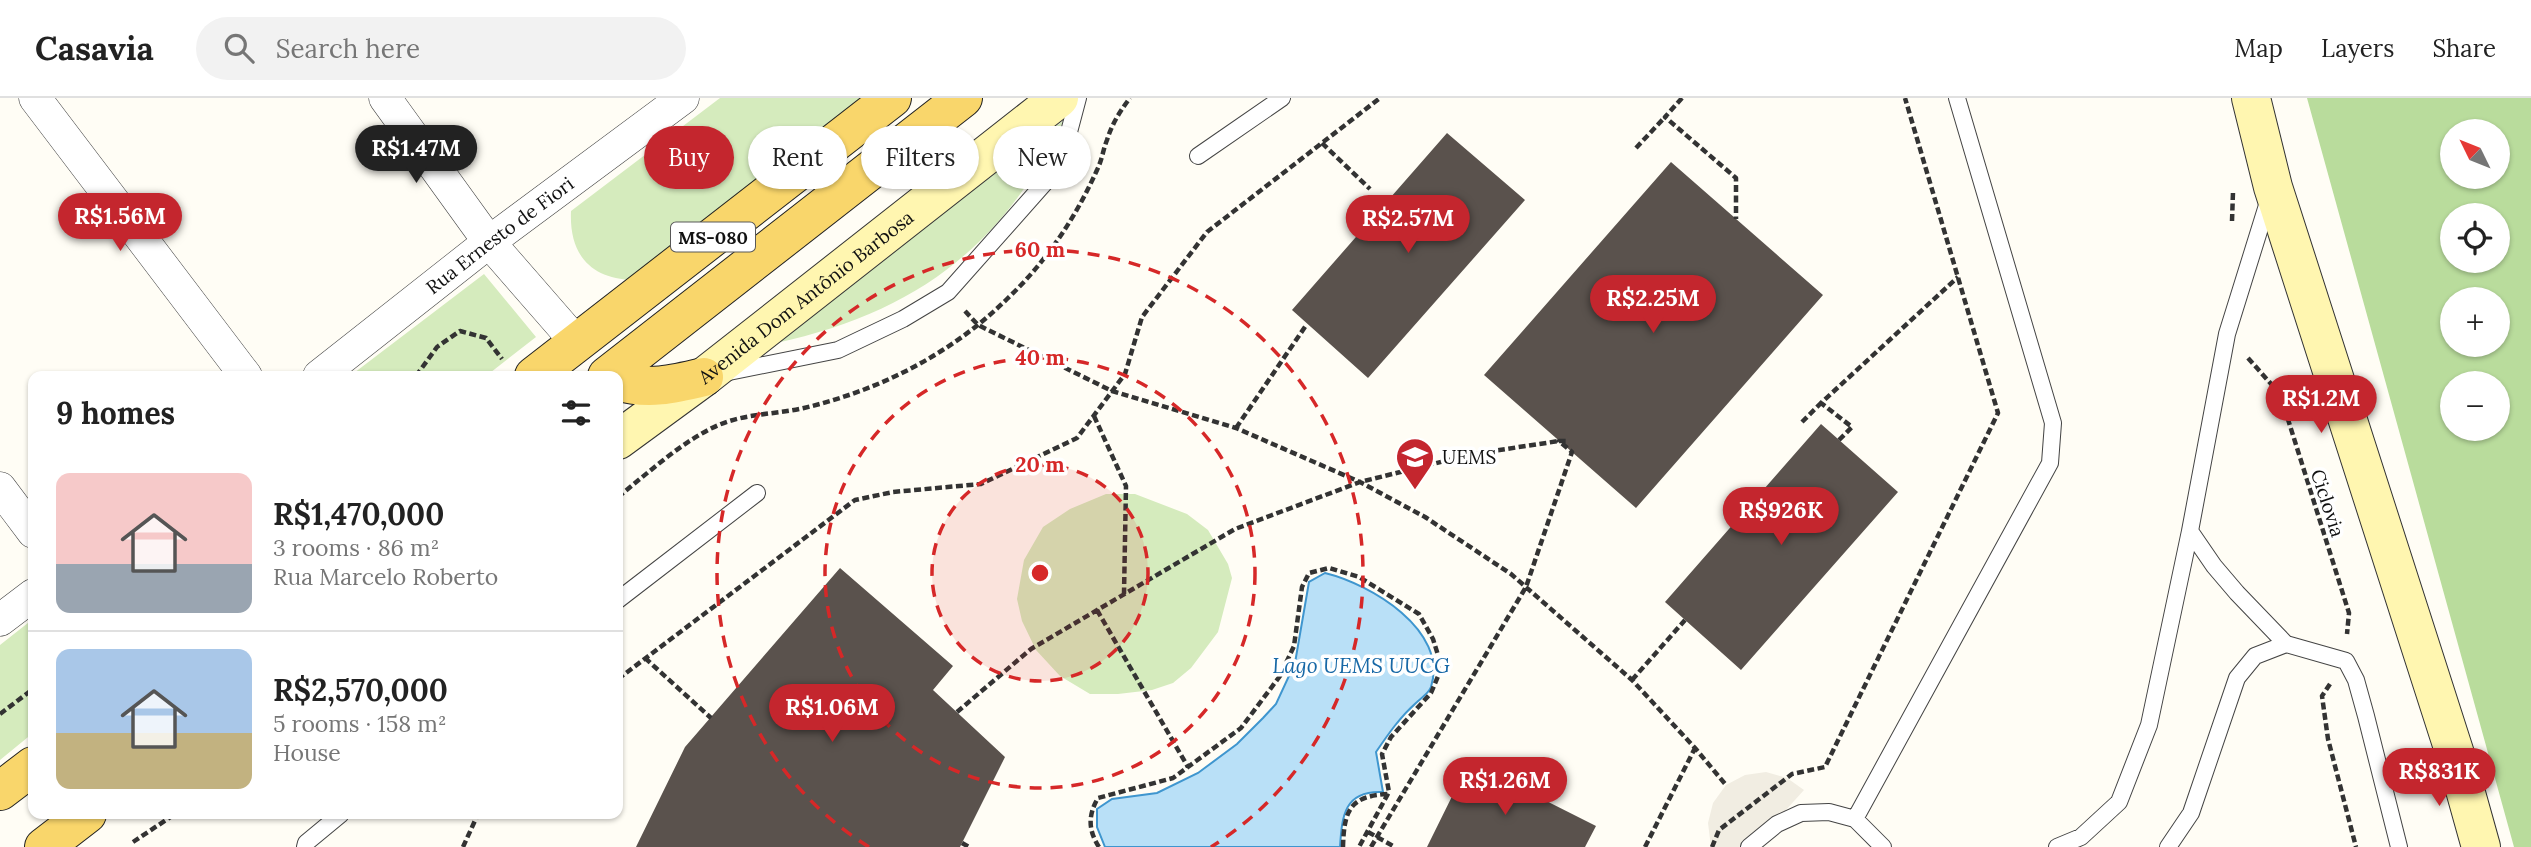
<!DOCTYPE html>
<meta charset="utf-8">
<style>
body{margin:0;font-family:Lora,serif;background:#f2f2f2;color:#222;height:100vh;display:flex;flex-direction:column;font-size:26px;white-space:nowrap}
*{box-sizing:border-box;margin:0}
p{font-size:23px;color:#767676}
.icon{flex:none;width:38px;height:38px;fill:none;stroke:currentColor;stroke-width:2;stroke-linecap:round;stroke-linejoin:round}
.map{position:relative;flex:1;overflow:hidden}
.details{position:absolute;left:28px;top:273px;width:595px;height:448px;display:flex;flex-direction:column;background:#fff;border-radius:14px;box-shadow:0 2px 5px #0004}
.details>*{flex:none}
.banner{position:absolute;left:644px;top:28px;width:665px;height:63px;display:flex;gap:14px}
.needle{width:46px;rotate:313deg}
.buttons{position:absolute;left:2440px;top:21px;display:grid;gap:14px}
.buttons a{display:grid;place-items:center;width:70px;height:70px;border-radius:50%;background:#fff;box-shadow:0 2px 5px #0004;font-size:35px}
.price{position:absolute;translate:-50% -60px;padding:0 16px;border-radius:24px;background:#c4262e;color:#fff;font-size:23px;line-height:46px;filter:drop-shadow(0 2px 4px #0008)}
.price::after{content:'';position:absolute;left:50%;top:42px;width:21px;height:16px;margin-left:-10px;background:inherit;clip-path:polygon(0 0,100% 0,50% 100%)}
.price.active{background:#222;color:#fff}
ul{padding:0;list-style:none}
li{display:flex;align-items:center;gap:21px;height:175px;padding:0 28px}
li+li{border-top:2px solid #e0e0e0}
li span{display:grid;place-items:center;flex:none;width:196px;height:140px;border-radius:14px;color:#555}
li>.icon{margin-inline-start:auto}
span .icon{width:84px;height:84px;fill:#fffc;stroke-width:1}
li b{font-size:30px}
h2{display:flex;justify-content:space-between;align-items:center;height:84px;padding:0 28px;font-size:30px}
.pill{padding:0 24px;border-radius:32px;background:#fff;box-shadow:0 2px 5px #0004;font-size:24px;line-height:63px}
.pill.active{background:#c4262e;color:#fff}
header{display:flex;align-items:center;gap:42px;box-sizing:border-box;height:98px;padding:0 35px;background:#fff;border-bottom:2px solid #e0e0e0}
header strong{font-size:33px}
nav{display:flex;gap:38px;margin-inline-start:auto;font-size:24px}
.search{width:490px;height:63px;background:#f2f2f2;display:flex;align-items:center;gap:18px;box-sizing:border-box;padding:0 24px;border-radius:38px;color:#767676;font-size:26px}
.map>svg:first-child{display:block}
</style>
<header>
<strong>Casavia</strong>
<div class="search"><svg class="icon" aria-label="search" viewBox="0 0 24 24"><circle cx="10" cy="10" r="6"/><path d="M15 15l6 6"/></svg>Search here</div>
<nav><a>Map</a><a>Layers</a><a>Share</a></nav>
</header>
<div class="map">
<svg width="2531" height="749" viewBox="0 0 2531 749">
<rect width="100%" height="100%" fill="#fffdf5"/>
<path fill="#d5ebbd" d="M720,0H866L634,182C590,181 569,156 571,113Z
M1064,22C1002,150 914,215 776,245Z
M484,176L536,239L486,278H350Z
M1106,396H1135L1187,416L1208,432L1228,466L1232,480L1218,534L1191,570L1173,585L1152,592L1118,596H1090L1060,578L1036,552L1022,523L1017,501L1024,462L1043,429L1070,411Z
M33,521V635L0,662V547Z"/>
<path fill="#b9dc9c" fill-rule="evenodd" d="M2307,0H2531V749H2514ZM2452,33H2497V79H2452ZM2452,117H2497V163H2452ZM2452,201H2497V247H2452ZM2452,285H2497V331H2452Z"/>
<path fill="#f1ede2" d="M1766,674L1787,680L1804,692L1775,724L1744,749H1711L1708,725L1713,705L1726,687L1745,677Z"/>
<path fill="#b9e0f7" stroke="#3f96cf" stroke-width="2" d="M1325,475C1370,486 1449,532 1431,589C1429,595 1421,600 1417,604C1400,619 1389,635 1376,654L1383,694C1344,692 1342,718 1340,749H1105L1097,729V711L1112,701L1157,695L1198,675L1237,646L1263,620L1276,606L1295,565L1309,484Z"/>
<path fill="#5a524d" d="M1447,35L1525,102L1368,280L1292,212Z
M1671,64L1823,197L1636,410L1484,277Z
M1821,326L1898,394L1741,572L1665,504Z
M840,470L953,568L933,592L1005,659L960,749H636L685,649Z
M1469,664L1596,728L1585,749H1427Z"/>
<g fill="none" stroke-linecap="round" stroke-linejoin="round">
<defs>
<path id="lane" d="M1198,58L1282,0
M2269,101L2227,236L2190,433L2214,468L2237,495L2286,546L2346,563L2356,582L2366,618L2399,749
M724,275L838,252L903,221L948,194L1050,79L1069,34L1078,0
M618,502L757,395
M1855,721L2050,365L2053,325L1957,0
M305,749L306,745L341,716
M1749,749L1777,726L1801,715L1829,714L1855,721L1883,749
M2057,749L2081,739L2119,704L2149,627L2190,433
M2168,749L2191,715L2237,580L2255,558L2286,546"/>
<g id="street">
<path d="M35,0L246,278"/>
<path d="M385,0L489,144L577,245"/>
<path id="s1" d="M319,278L489,144L683,0"/>
<path d="M0,390L33,434"/>
<path d="M0,522L33,497"/>
</g>
<g id="secondary">
<path d="M2251,0L2273,89L2455,656L2481,749"/>
<path id="s2" d="M618,342L704,279L1059,0"/>
</g>
<path id="primary" d="M534,278L892,0
M607,278L963,0
M618,283C647,293 675,286 704,279
M0,693L33,668
M44,749L87,716"/>
</defs>
<use href="#lane" stroke="#444" stroke-width="18"/>
<use href="#street" stroke="#444" stroke-width="33"/>
<use href="#secondary" stroke="#333" stroke-width="40"/>
<use href="#primary" stroke="#222" stroke-width="40"/>
<path stroke="#333" stroke-width="4.5" stroke-dasharray="7 3.5" stroke-linecap="butt" d="M1682,0L1665,19L1736,80V121
M1322,45L1370,91
M1636,50L1665,19
M2232,123L2233,94
M965,213L978,227L1112,293L1236,330L1360,384L1425,419L1511,476L1632,582L1695,650L1726,687
M2248,260L2280,296L2349,515L2347,536
M416,278L437,249L460,233L486,240L502,261
M1094,318L1126,388L1124,496
M1802,324L1821,305
M1236,330L1307,226
M1839,342L1852,329L1821,305L1958,179
M618,399C648,375 678,347 712,330C742,315 773,317 804,310C880,292 951,256 1007,201C1046,164 1075,121 1097,72C1102,62 1103,52 1107,42C1112,26 1120,13 1130,0
M1097,512L1188,669
M645,560L711,620
M618,581L855,402L893,394L981,386L1077,340L1125,276L1142,219L1207,134L1380,0
M1632,582L1685,522
M2330,586L2322,598L2328,641L2356,749
M957,614L1031,551L1235,431L1360,384L1473,356L1559,343
M0,616L33,591
M1368,734L1395,749
M133,744L175,716
M962,745L969,749
M463,749L478,716
M1099,749C1088,732 1088,717 1098,700L1173,680L1241,630L1280,578L1294,548L1302,489L1309,475L1329,470L1359,479L1419,516L1433,541L1438,557L1439,576L1431,595L1391,639L1382,656L1389,694L1359,749
M1343,749C1344,712 1350,698 1388,696
M1371,749L1526,489L1572,354L1559,343H1567
M1645,749L1695,650
M1712,749L1719,732L1792,676L1825,669L1998,315L1905,0"/>
<use href="#lane" stroke="#fff" stroke-width="16"/>
<use href="#street" stroke="#fff" stroke-width="32"/>
<use href="#secondary" stroke="#fff6b0" stroke-width="38"/>
<use href="#primary" stroke="#f9d66b" stroke-width="38"/>
</g>
<circle cx="1040" cy="475" r="108" fill="#d62828" fill-opacity=".12"/>
<g fill="none" stroke="#d62828" stroke-width="3.5" stroke-dasharray="12 9">
<circle cx="1040" cy="475" r="108"/>
<circle cx="1040" cy="475" r="215"/>
<path d="M869 749A323 323 0 1 1 1211 749"/>
</g>
<defs>
<symbol id="university-pin" viewBox="-11 -11 22 30"><path d="M0 17L-7.5 6A9.5 9.5 0 1 1 7.5 6Z" fill="#c4262e" stroke="#fff"/><path d="M0-5L7-2L0 1L-7-2ZM-4 1L0 2.5L4 1V4Q0 6-4 4Z" fill="#fff"/></symbol>
</defs>
<g fill-rule="evenodd">
<use href="#university-pin" x="1393" y="337" width="44" height="60"/>
</g>
<g text-anchor="middle" dominant-baseline="central" stroke-width="7" stroke-linejoin="round" paint-order="stroke">
<rect fill="#fff" stroke="#585858" stroke-width="2" x="671" y="124.5" width="84" height="29" rx="5"/>
<g font-size="18" font-weight="bold" fill="#111">
<text x="713" y="139">MS-080</text>
</g>
<g font-size="19" fill="#111" stroke="#fff">
<text stroke="none"><textPath href="#s1" startOffset="229">Rua Ernesto de Fiori</textPath></text>
<text stroke="none"><textPath href="#s2" startOffset="236">Avenida Dom Antônio Barbosa</textPath></text>
<text transform="translate(2328 405) rotate(72)">Ciclovia</text>
</g>
<g font-size="19" fill="#111" stroke="#fff" text-anchor="start">
<text x="1442" y="359">UEMS</text>
</g>
<g font-size="21" font-style="italic" fill="#1768a6" stroke="#fff">
<text x="1361" y="567">Lago UEMS UUCG</text>
</g>
</g>
<circle cx="1040" cy="475" r="10" fill="#d62828" stroke="#fff" stroke-width="3.5"/>
<g font-size="21" text-anchor="middle" font-weight="bold" fill="#d62828" stroke="#fff" stroke-width="7" stroke-linejoin="round" paint-order="stroke">
<text x="1040" y="159">60 m</text>
<text x="1040" y="267">40 m</text>
<text x="1040" y="374">20 m</text>
</g>
</svg>
<div class="buttons">
<a><svg class="needle" viewBox="-14 -14 28 28"><path d="M0-13l5 13h-10z" fill="#e53935"/><path d="M0 13l5-13h-10z" fill="#767676"/></svg></a>
<a><svg class="icon" aria-label="locate" viewBox="0 0 24 24"><circle cx="12" cy="12" r="6"/><path d="M12 2v4M12 18v4M2 12h4M18 12h4"/></svg></a>
<a>+</a>
<a>−</a>
</div>
<b class="price active" style="left:416px;top:87px">R$1.47M</b>
<b class="price" style="left:120px;top:155px">R$1.56M</b>
<b class="price" style="left:1408px;top:157px">R$2.57M</b>
<b class="price" style="left:1653px;top:237px">R$2.25M</b>
<b class="price" style="left:2321px;top:337px">R$1.2M</b>
<b class="price" style="left:1781px;top:449px">R$926K</b>
<b class="price" style="left:832px;top:646px">R$1.06M</b>
<b class="price" style="left:2439px;top:710px">R$831K</b>
<b class="price" style="left:1505px;top:719px">R$1.26M</b>
<div class="banner">
<a class="pill active">Buy</a>
<a class="pill">Rent</a>
<a class="pill">Filters</a>
<a class="pill">New</a>
</div>
<section class="details">
<h2>9 homes<svg class="icon" aria-label="filters" viewBox="0 0 24 24"><path d="M4 7h16M4 17h16"/><circle cx="9" cy="7" r="2"/><circle cx="15" cy="17" r="2"/></svg></h2>
<ul>
<li><span style="background:linear-gradient(#f6c9c9 65%,#9aa5b1 0)"><svg class="icon" aria-label="home" viewBox="0 0 24 24"><path d="M3 11l9-7 9 7M6 9v11h12V9"/></svg></span><div><b>R$1,470,000</b><p>3 rooms · 86 m²</p><p>Rua Marcelo Roberto</p></div></li>
<li><span style="background:linear-gradient(#a9c7e8 60%,#c2b280 0)"><svg class="icon" aria-label="home" viewBox="0 0 24 24"><path d="M3 11l9-7 9 7M6 9v11h12V9"/></svg></span><div><b>R$2,570,000</b><p>5 rooms · 158 m²</p><p>House</p></div></li>
</ul>
</section>
</div>
